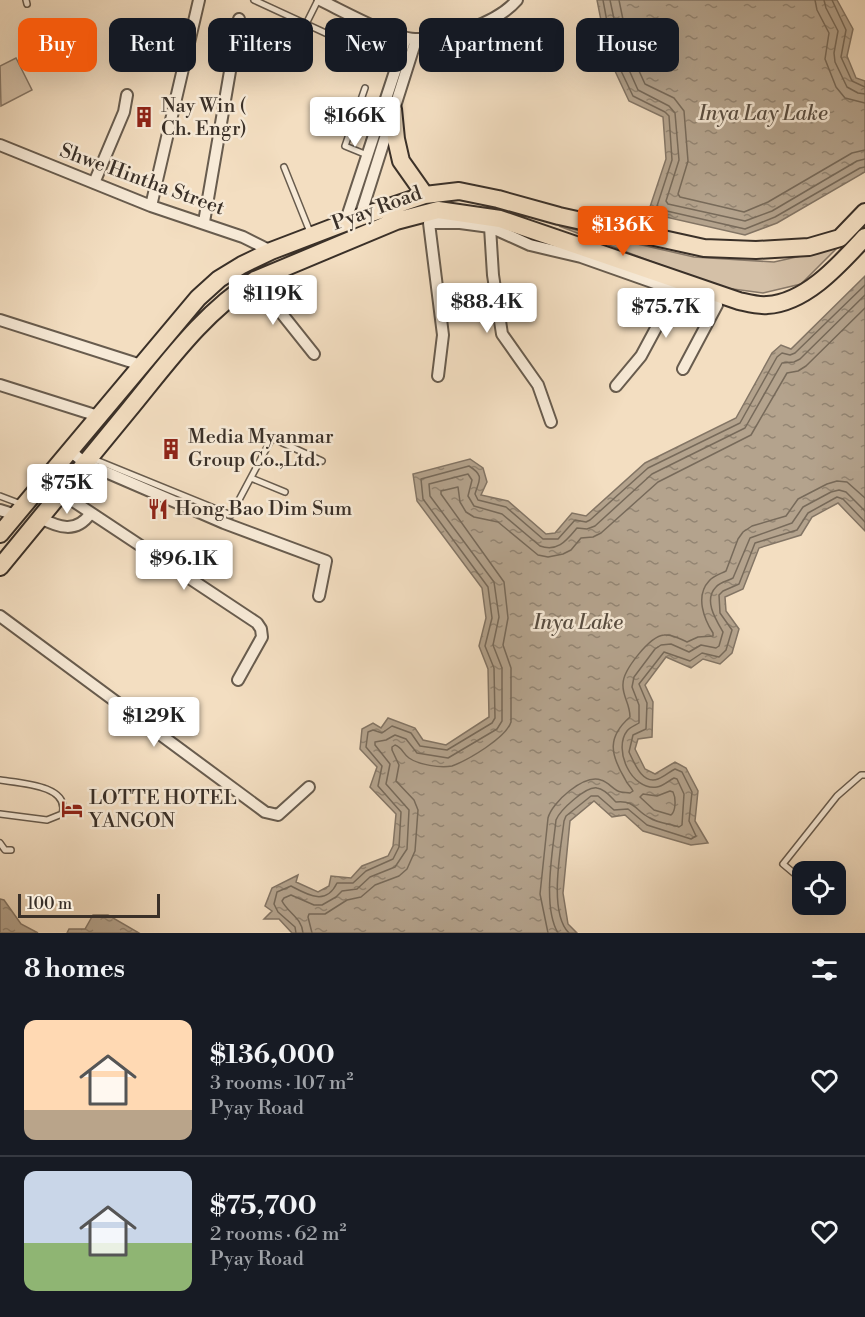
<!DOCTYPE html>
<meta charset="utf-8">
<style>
body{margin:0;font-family:"Libre Bodoni",serif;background:#20242c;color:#f1f3f6;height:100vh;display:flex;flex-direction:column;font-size:22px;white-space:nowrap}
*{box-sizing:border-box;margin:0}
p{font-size:20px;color:#9ea1a6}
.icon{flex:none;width:33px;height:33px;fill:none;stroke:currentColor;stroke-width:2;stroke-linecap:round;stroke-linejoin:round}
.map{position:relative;height:933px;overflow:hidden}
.side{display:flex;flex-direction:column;background:#171b24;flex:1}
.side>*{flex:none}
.top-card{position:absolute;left:18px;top:18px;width:830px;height:54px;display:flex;gap:12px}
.fabs{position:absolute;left:792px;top:861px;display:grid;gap:12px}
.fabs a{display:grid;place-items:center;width:54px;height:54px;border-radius:12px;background:#171b24;box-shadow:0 6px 24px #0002;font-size:30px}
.scale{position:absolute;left:18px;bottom:15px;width:142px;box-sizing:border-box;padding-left:6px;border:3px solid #3a3028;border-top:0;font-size:16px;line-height:21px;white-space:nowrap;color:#3a3028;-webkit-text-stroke:4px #f7ead7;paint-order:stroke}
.price{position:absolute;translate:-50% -51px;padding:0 14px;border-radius:6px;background:#fff;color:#222;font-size:20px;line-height:39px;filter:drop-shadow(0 2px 3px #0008)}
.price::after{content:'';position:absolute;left:50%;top:36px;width:18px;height:14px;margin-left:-9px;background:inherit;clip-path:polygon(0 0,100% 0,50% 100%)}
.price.on{background:#ea580c;color:#fff}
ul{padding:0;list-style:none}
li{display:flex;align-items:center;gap:18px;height:150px;padding:0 24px}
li+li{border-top:2px solid #363941}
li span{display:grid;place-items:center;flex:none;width:168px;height:120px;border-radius:12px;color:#555}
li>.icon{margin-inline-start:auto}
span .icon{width:72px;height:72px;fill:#fffc;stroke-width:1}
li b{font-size:26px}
h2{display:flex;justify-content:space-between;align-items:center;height:72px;padding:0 24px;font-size:26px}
.chip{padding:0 21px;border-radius:12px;background:#171b24;box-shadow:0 6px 24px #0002;font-size:21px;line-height:54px}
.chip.on{background:#ea580c;color:#fff}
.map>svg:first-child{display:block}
</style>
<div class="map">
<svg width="865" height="933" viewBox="0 0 865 933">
<defs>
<pattern id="water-ripples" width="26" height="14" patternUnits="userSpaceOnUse" patternTransform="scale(1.5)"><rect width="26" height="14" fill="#b4a38d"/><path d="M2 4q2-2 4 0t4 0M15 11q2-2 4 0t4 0" fill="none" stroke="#938573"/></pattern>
</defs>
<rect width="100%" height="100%" fill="#f3dec1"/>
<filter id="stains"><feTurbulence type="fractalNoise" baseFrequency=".00333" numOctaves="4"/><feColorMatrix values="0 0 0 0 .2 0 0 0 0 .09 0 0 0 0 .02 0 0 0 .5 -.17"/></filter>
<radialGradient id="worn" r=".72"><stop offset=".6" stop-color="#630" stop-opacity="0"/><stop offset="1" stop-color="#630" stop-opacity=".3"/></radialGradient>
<path fill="#d4c0a7" stroke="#877868" stroke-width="1.5" d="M16,58L32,90L1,106L0,66Z
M559,226L694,257L774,262L837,248L801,284L763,293L718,287Z"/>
<path fill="url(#water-ripples)" stroke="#837565" stroke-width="1.5" d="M597,0H837L853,29L847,56L856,78L865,81V172L777,223L745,235L648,213L666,159L663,117L629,101L608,56Z
M865,276V531L838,503L812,517L801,535L759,548L743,589L725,597L726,611L739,629L732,653L720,664L703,659L691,668L666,657L645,685L653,702L652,737L638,739L635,749L645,769L655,774L675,762L686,768L698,791L695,821L708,843L691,845L643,831L625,815L612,817L594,801L570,821L563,893L568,924L577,933H292L279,919H264L272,911L265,906L272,888L298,875L296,882L318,892L329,886L331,876L351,878L362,866L388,856L393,846L396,814L370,787L377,767L360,749L362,729L373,723L381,728L388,718L415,728L423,740L446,745L489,717L488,669L479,646L486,618L482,588L417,501L413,474L470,459L483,468L487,482L481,495L508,501L546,534L555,533L572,513L586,516L645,463L736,418L772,353L781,345L791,349Z
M0,899L4,900L21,924L38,933H0Z
M93,915H108L139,933H67L69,929H85Z"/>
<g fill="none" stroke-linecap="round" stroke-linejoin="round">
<path stroke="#776a5a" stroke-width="1.5" d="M603,0L613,54L633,96L665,112L669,116L672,160L657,206L658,209L745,229L775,217L860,168L865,167
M610,0L621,52L638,90L669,106L675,113L679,160L666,201L668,204L745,221L772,211L857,161L865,159
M619,0L629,49L645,84L674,98L684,111L688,161L678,194L680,197L744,212L768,202L852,153L865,150
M815,0L817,10L829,33L825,59L836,87L845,98L865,103
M824,0L826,8L838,31L834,53L835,62L847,87L858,93L865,94
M832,0L846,30L841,57L852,81L865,87
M670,791L673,792C676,798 676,811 671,815L654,810L640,797L643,794L657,796Z
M296,933L295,927L278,912L274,904L277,892L291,886C308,895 326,906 337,883H353L366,871L393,859L399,847L401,812L378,786L382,766L366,747L368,732L373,730L382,733L392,726L411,733L420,746L447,750L492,723L495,718L494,668L485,646L492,618L488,587L423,499L421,479L469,466C485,476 479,480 475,494L478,500L506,507L543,539H558L575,520L586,522L590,520L648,468L740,423L777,357L782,353L790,355L795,353L865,285
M303,933C302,918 288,913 282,901L284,898L291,895L314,905H322L336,897L342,891L357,889L370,877L395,867L407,849L409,810L386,784L390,764L375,745V742L386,740L395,735L406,739L417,753L448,758L497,729L502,721V668L493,645L499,617L494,582L430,496L429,484L468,474L472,480L468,496L474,506L502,514L540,546C558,552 566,541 577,528L587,529L595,526L652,474L745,428L782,363L794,362L800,359L865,295
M312,933L308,917L309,914H325L347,900L361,897L375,885L399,876L407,869L415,851L418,810L414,800L396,781L399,765L392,750V747L395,745C402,747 403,754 409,758C419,765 440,768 452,766C468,760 506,738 511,722V668L503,645L508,618L504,582L441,494V491L458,487L460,502L466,512L474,517L498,522L538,555L548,557L563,554L571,550L581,538L593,537L601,533L658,482L751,435L787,373L798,371L806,366L865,308
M548,933L540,894L548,818C552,802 584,774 601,780C609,782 614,791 621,792C624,793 627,792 630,793L633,791C631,787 627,784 625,779C610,754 607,737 630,717C630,703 622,696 623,684C623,670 650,636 664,635C673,634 680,639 687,642L698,637L713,636V633C704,619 695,596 709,581C713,576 720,574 726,571L738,539L743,532L752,526L786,516L798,499L827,484L837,481L847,482L865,498
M558,933C542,906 553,850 556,820C560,810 586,786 597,788C605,789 611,797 616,802C636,800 635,811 650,818C658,823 670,824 679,827L682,825L684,794L677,779L674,778C668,781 663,786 657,787C631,791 613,749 627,731C630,727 636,725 639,723V705L632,687L634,677L655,649L661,645L671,644L689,652L701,645L716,648L719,646L723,632C716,620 703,600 716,587C720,582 728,581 733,578L750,538L792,523L803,507L831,492L839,490L846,492L865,511
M569,933C548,913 561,848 564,821L566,816L591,796H598L614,810L628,809L647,825L691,839L696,836L689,821L692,792L682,772L675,769C669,772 664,777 658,779C642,785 634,762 629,752L633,735L646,729L647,703L639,684L664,652L690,661L702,653L719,657L726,650L732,630L720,613L719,595L723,591L739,584L755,543L797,530L808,513L837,497L843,499L865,522"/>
<defs>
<path id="service" d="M26,0L27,4
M254,0L358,48L371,24
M306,24L318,0
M365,88L345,146L367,155
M284,167L310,232
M91,458L231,515L272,438L322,461
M251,478L285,492
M0,496L21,504
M0,780C19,783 71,785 62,814L47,820L0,814
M0,843L5,850H11
M802,880L783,864L837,796L861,775H865"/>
<path id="minor" d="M320,0C343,11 391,38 415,39C434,40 452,35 469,29C486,23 505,14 517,0
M0,145L151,206L243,237L271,251
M94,183L124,112L127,95
M151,206L199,0
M360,217L416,40
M204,222L239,19
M345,223L406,38
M490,227L493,275L502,334L538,385L551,422
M255,280L314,354
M0,320L141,365
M438,376L443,335L429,223H460L490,227L530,245L581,257L717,305L683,369
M0,385L98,416
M616,386L641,356L676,291L675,287
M69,450L85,463L224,523L326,561L319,596
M61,493L257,623L261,629L262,637L238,680
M0,510L16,515
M40,518C58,527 76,534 90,514
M0,616L265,812L278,815L309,787"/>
<path id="trunk" d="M393,109L396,139L401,161L425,195
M0,534L198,298L219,279L242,265L271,251L360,217L425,195L459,191L498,199L559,216L704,248L756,250L809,247L840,238L865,212
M0,567C43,515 85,463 128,411C166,365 203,312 255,280L396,221L438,210L500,219L739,301C748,303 758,306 767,305C806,303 840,264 865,237"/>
</defs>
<use href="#service" stroke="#685c4e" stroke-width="8"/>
<use href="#minor" stroke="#685c4e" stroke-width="14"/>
<use href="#trunk" stroke="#3a3028" stroke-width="20"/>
<use href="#service" stroke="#f7ead7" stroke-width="5"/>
<use href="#minor" stroke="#f7ead7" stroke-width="10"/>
<use href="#trunk" stroke="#f3dec1" stroke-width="16"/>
</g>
<defs>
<symbol id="building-bare" viewBox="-9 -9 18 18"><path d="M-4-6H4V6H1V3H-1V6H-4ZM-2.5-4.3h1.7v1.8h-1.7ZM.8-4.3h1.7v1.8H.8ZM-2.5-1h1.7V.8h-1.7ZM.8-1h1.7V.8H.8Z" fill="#8f2418" stroke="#f7ead7" stroke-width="2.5" paint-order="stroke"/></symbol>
<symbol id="restaurant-bare" viewBox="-9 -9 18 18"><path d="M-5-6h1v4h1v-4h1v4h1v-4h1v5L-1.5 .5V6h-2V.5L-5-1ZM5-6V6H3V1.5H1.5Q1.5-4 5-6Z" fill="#8f2418" stroke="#f7ead7" stroke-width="2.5" paint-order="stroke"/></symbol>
<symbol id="hotel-bare" viewBox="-9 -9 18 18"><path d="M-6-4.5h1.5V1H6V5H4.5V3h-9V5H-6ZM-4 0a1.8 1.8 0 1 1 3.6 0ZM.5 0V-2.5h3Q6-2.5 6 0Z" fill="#8f2418" stroke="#f7ead7" stroke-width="2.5" paint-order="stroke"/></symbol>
</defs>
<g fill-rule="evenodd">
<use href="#building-bare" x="129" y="102" width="30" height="30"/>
<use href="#building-bare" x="156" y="434" width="30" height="30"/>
<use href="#restaurant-bare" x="143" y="494" width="30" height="30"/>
<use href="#hotel-bare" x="57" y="794" width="30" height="30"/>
</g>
<g text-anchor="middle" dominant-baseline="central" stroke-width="5" stroke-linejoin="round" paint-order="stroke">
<g font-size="20" fill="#3a3028" stroke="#f7ead7" text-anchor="start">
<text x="161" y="106">Nay Win (<tspan x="161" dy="23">Ch. Engr)</tspan></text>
<text x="188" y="437">Media Myanmar<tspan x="188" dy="23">Group Co.,Ltd.</tspan></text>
<text x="175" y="509">Hong Bao Dim Sum</text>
<text x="89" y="798">LOTTE HOTEL<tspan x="89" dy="23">YANGON</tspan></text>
</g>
<g font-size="20" fill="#3a3028" stroke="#f7ead7">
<text transform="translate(142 180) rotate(20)">Shwe Hintha Street</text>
<text transform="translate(377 209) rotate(-20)">Pyay Road</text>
</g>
<g font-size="21" font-style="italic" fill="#584d41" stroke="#f7ead7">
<text x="763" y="114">Inya Lay Lake</text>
<text x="578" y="623">Inya Lake</text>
</g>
</g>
<rect width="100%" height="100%" filter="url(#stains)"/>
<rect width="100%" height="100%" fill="url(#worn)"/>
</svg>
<div class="fabs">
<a><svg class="icon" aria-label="locate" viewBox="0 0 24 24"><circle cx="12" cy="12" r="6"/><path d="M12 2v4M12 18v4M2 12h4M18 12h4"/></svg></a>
</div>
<div class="scale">100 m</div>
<b class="price" style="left:355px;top:148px">$166K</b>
<b class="price on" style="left:623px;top:257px">$136K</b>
<b class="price" style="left:273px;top:326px">$119K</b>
<b class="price" style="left:487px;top:334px">$88.4K</b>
<b class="price" style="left:666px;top:339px">$75.7K</b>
<b class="price" style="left:67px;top:515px">$75K</b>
<b class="price" style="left:184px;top:591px">$96.1K</b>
<b class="price" style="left:154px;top:748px">$129K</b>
<div class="top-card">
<a class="chip on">Buy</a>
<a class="chip">Rent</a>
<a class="chip">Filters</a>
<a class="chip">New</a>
<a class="chip">Apartment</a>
<a class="chip">House</a>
</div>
</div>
<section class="side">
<h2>8 homes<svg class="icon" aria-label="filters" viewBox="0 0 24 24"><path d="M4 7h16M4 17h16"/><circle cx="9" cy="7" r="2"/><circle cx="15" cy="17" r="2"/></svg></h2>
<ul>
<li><span style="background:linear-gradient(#ffd9b3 75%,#b9a48a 0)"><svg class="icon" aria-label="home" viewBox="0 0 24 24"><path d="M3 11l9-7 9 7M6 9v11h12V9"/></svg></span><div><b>$136,000</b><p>3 rooms · 107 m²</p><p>Pyay Road</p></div><svg class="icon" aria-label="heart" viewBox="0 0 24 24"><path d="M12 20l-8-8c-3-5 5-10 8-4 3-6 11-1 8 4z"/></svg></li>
<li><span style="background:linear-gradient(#c9d6e8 60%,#8fb573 0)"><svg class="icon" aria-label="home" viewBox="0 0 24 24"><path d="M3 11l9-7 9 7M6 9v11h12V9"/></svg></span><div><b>$75,700</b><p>2 rooms · 62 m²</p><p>Pyay Road</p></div><svg class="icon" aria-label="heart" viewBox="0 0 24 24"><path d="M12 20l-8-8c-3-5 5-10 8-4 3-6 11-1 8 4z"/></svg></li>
</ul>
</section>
